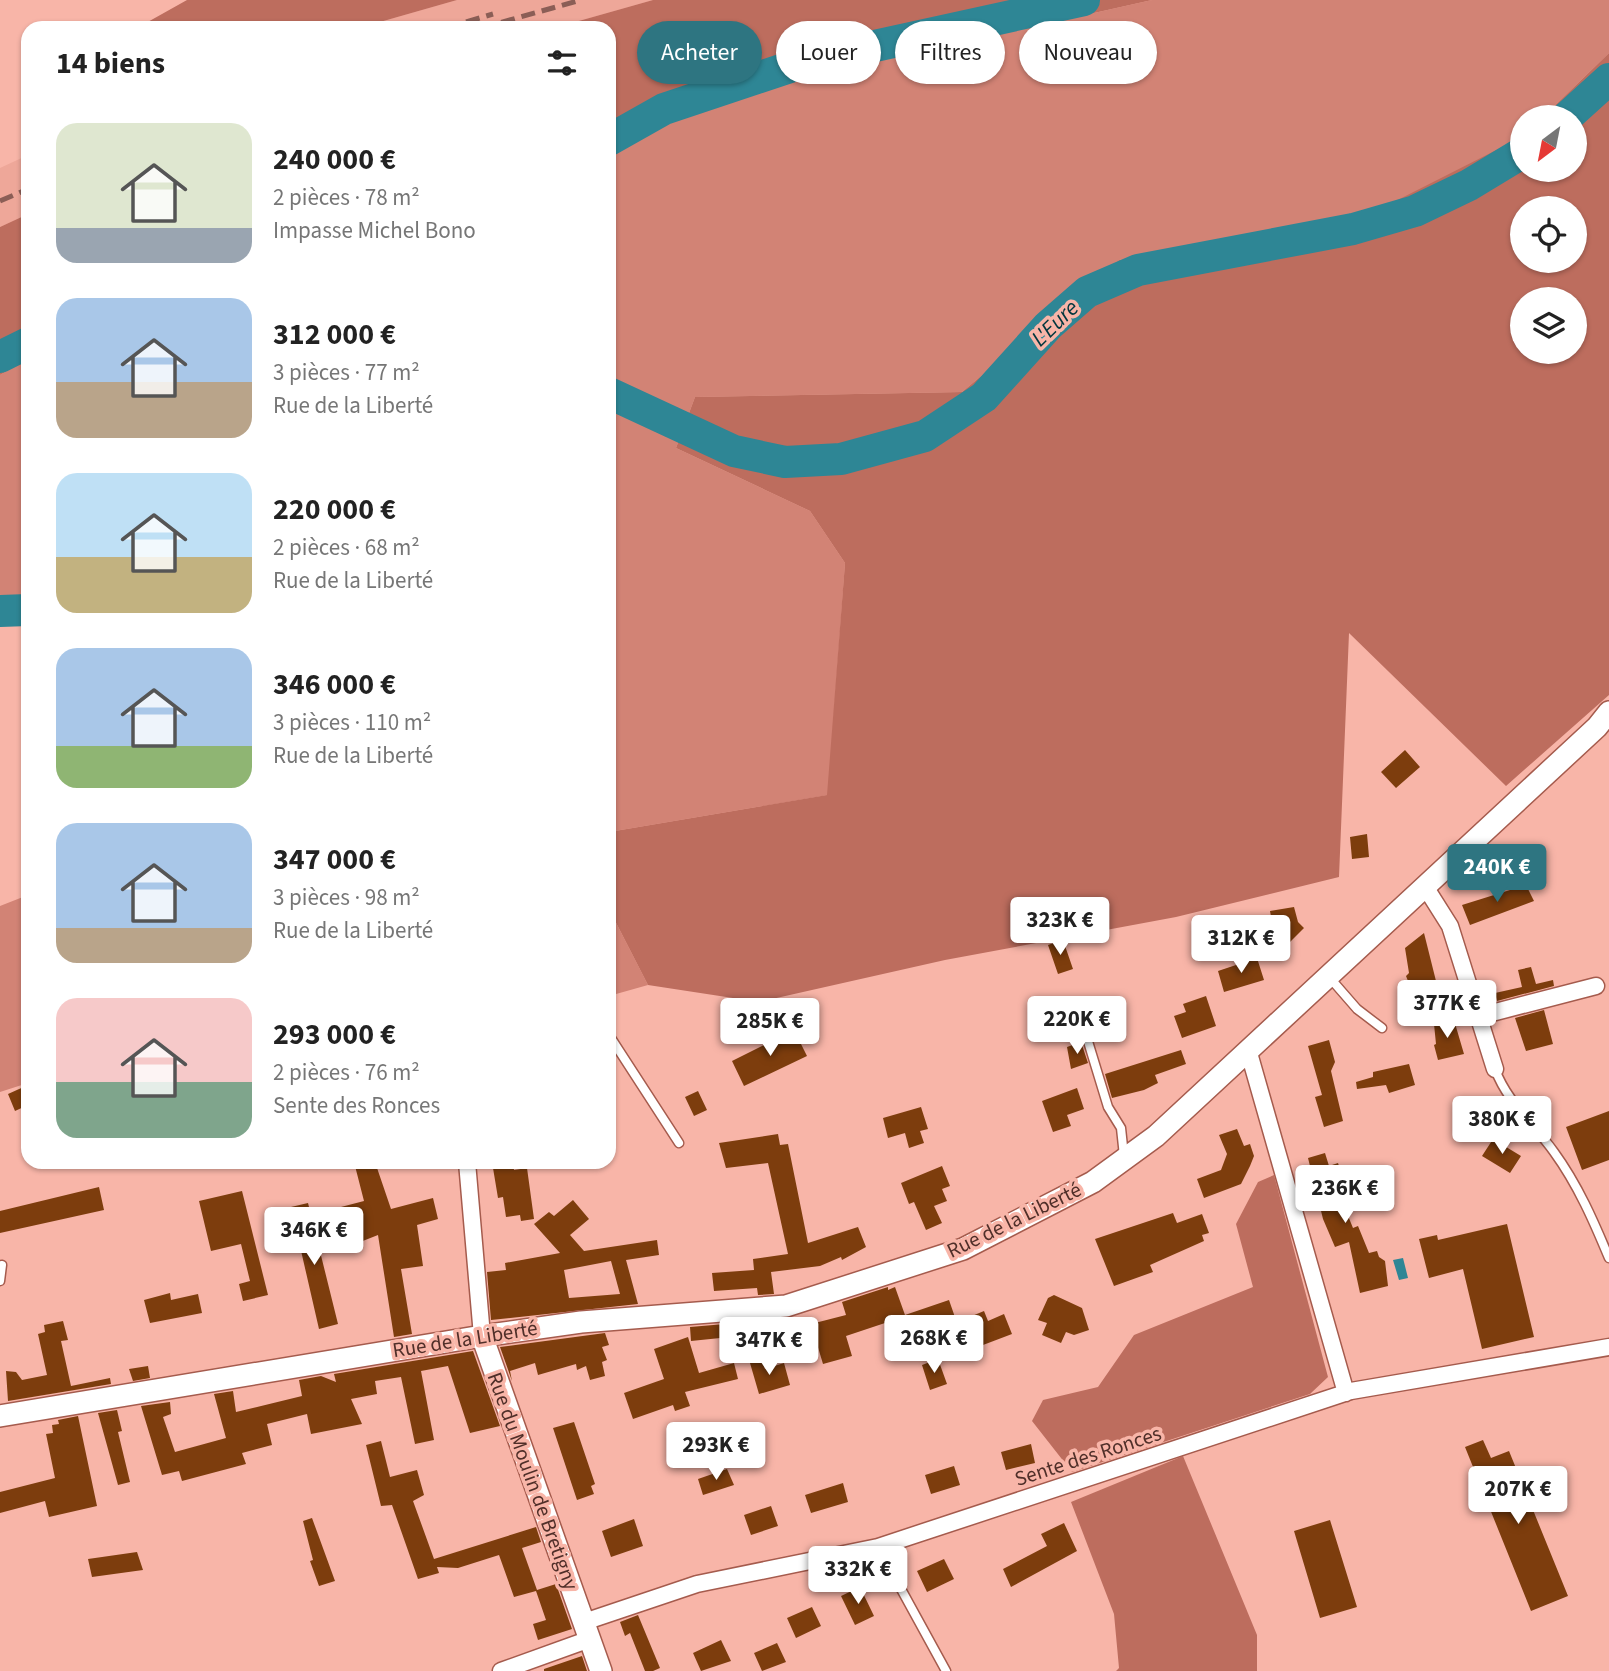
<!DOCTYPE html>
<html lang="fr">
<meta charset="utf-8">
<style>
body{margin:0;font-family:"Source Sans 3",sans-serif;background:#f2f2f2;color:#222;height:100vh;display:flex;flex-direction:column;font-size:26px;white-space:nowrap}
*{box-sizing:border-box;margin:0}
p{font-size:23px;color:#767676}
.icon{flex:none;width:38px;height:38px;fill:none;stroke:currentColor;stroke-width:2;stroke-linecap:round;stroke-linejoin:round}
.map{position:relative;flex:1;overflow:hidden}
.drawer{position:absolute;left:21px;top:21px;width:595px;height:1148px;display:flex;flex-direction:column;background:#fff;border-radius:21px;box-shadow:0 2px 5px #0004}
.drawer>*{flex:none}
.guide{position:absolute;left:637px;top:21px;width:665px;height:63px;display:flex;gap:14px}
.needle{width:46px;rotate:212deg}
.fabs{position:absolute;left:1510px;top:105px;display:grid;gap:14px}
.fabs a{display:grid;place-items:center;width:77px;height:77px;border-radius:50%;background:#fff;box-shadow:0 2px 5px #0004;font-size:35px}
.price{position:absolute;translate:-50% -60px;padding:0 16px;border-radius:7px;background:#fff;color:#222;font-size:23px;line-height:46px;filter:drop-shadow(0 2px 4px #0008)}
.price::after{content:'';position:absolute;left:50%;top:42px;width:21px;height:16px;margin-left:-10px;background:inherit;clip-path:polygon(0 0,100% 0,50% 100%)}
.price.active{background:#2e7581;color:#fff}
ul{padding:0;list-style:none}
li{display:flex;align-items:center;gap:21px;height:175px;padding:0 35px}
li span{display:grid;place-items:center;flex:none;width:196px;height:140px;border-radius:21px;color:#555}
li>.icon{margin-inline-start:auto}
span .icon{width:84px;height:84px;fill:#fffc;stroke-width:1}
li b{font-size:30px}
h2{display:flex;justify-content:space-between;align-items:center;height:84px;padding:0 35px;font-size:30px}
.pill{padding:0 24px;border-radius:32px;background:#fff;box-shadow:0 2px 5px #0004;font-size:24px;line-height:63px}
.pill.active{background:#2e7581;color:#fff}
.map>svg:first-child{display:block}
</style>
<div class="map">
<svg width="1609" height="1671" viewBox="0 0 1609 1671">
<rect width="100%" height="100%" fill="#f8b5a8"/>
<path fill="#eea799" d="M457,0H653L554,28H359Z
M28,155V214L0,227V168Z"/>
<path fill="#d28375" d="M1152,0H1609V53L1543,117H1522V137L1517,142L1370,214L1119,260L962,392L695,397L676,448L810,511L845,563L828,795L609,832V153L702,101Z
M28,359V595L0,600V375Z
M28,895V1083L0,1092V906Z
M609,909L648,985L609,996Z"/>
<path fill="#bd6d5e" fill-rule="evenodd" d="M187,0H457L359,28H137Z
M653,0H1152L702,101L609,153V28H554Z
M1609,53V695L1506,786L1349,633L1339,877L1176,917L945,960L759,1002L648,985L609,909V832L827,795L845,563L810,511L676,448L695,397L962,392L1119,260L1370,214L1522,137V170H1575V117H1543ZM1575,208V261H1522V208ZM1522,299H1575V352H1522Z
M28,214V359L0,375V227Z
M1274,1175L1328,1377L1310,1394L1072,1472L1032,1421L1043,1400L1098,1387L1134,1335L1253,1287L1236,1224L1258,1182Z
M1183,1456L1257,1635V1671H1116L1119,1668L1114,1614L1071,1502Z"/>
<path fill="#2e8695" d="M1403,1258L1408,1278L1399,1280L1393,1260Z"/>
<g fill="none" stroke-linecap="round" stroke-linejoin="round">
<path stroke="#2e8695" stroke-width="32" d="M1567,117L1609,79
M609,140L664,109L811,60L1084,0
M0,357L28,343
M609,393L734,451L785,462L841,459L925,436L984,397L1048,326L1087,292L1138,270L1353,229L1415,211L1469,185L1522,153
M0,611L28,610"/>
</g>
<path fill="#7d3d0d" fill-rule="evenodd" d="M1405,750L1420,767L1396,788L1381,772Z
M1367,834L1369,857L1352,859L1350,837Z
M1526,885L1534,901L1470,925L1462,905Z
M1294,907L1298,922L1304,928L1287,945L1274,933L1270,911Z
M1424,933L1437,985L1433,987L1436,996L1416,1001L1406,976L1409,973L1405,948Z
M1063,940L1073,969L1058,974L1048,945Z
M1257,958L1264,980L1224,992L1218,971Z
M1531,967L1536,984L1553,980L1554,986L1497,1001L1495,993L1522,987L1518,970Z
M1206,996L1216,1026L1182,1038L1174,1016L1186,1012L1183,1004Z
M1544,1010L1553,1044L1526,1051L1515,1018Z
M1454,1020L1464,1054L1438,1060L1434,1045L1436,1044L1434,1024Z
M794,1030L807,1056L744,1086L732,1061Z
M1329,1040L1335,1062L1331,1071L1343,1121L1324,1127L1315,1097L1322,1095L1308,1046Z
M1081,1042L1088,1063L1071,1069L1067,1047Z
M1181,1050L1186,1064L1155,1075L1158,1083L1144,1090L1112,1098L1105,1074Z
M1409,1064L1415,1085L1389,1093L1386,1085L1357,1089L1356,1082L1373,1077V1072Z
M28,1085V1105L15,1111L8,1094Z
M1077,1088L1084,1109L1067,1115L1071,1126L1053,1132L1042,1101Z
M698,1091L707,1110L694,1116L685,1097Z
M921,1107L928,1129L920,1131L924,1143L909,1148L905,1133L888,1138L883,1118Z
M1609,1111V1160L1582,1170L1566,1127Z
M1237,1129L1244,1146L1250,1144L1254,1156L1250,1166L1241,1184L1204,1198L1197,1179L1221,1170L1227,1154L1219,1135Z
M778,1134L780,1145L788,1144L808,1243L858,1227L866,1247L842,1260L841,1257L820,1266L771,1272L774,1294L758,1295L757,1288L714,1291L712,1273L754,1270L753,1259L788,1254L768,1163L726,1168L719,1143Z
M1493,1139L1521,1156L1510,1173L1482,1156Z
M1325,1153L1329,1166L1338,1163L1347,1191L1339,1194L1353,1228L1358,1226L1369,1253L1377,1251L1379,1257L1385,1261L1388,1286L1360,1293L1349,1242L1335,1247L1323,1219L1308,1158Z
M354,1162H375L391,1209L433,1198L438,1219L417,1225L423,1266L401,1269L412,1334L394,1337L378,1235L350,1246L341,1207L364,1201Z
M492,1162H513L514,1170L527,1168L534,1219L521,1221L520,1215L506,1217L503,1197L498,1198Z
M942,1166L950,1186L942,1189L947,1201L934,1206L942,1223L926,1230L914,1202L909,1204L901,1183Z
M99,1187L104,1210L0,1233V1211Z
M242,1191L268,1295L243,1301L239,1284L250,1281L241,1244L211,1251L199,1201Z
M573,1200L589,1219L570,1235L584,1251L657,1240L659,1255L626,1260L638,1304L491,1320L487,1272L506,1270L505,1263L560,1253L534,1224L549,1212L554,1216ZM611,1261L620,1294L569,1298L564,1270Z
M308,1203L338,1324L319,1329L291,1207Z
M1173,1213L1177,1223L1202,1214L1209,1233L1202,1235L1204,1241L1150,1265L1153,1272L1114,1286L1095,1239Z
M1507,1224L1534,1337L1482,1349L1463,1269L1429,1278L1419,1239L1437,1235L1438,1240Z
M888,1287V1290L895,1287L905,1315L949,1300L957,1323L900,1340L894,1320L846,1336L852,1356L823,1364L811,1324L846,1315L842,1302Z
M170,1293L171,1300L198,1294L202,1313L150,1323L144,1300Z
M1054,1295L1082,1308L1089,1330L1074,1335L1066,1332L1061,1343L1042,1335L1047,1323L1038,1320L1048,1298Z
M984,1311L988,1321L1004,1314L1012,1334L983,1345L972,1316Z
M63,1321L68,1340L61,1341L71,1386L110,1378L111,1384L8,1401L6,1371L16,1372L22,1380L47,1375L38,1334L45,1332L44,1325Z
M725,1324L730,1337L691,1341L690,1327Z
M605,1333L609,1345L602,1347L607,1360L602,1362L605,1376L590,1380L586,1366L577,1370L576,1364L538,1375L535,1363L510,1371L512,1381L500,1347Z
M688,1337L699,1373L734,1363L738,1379L685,1392L690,1406L675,1411L673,1405L633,1419L624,1393L664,1379L654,1349Z
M473,1351L500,1426L470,1433L448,1366L421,1371L434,1440L415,1444L401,1377L375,1381L377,1394L351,1399L362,1424L311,1434L307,1414L267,1424L272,1445L242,1453L246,1464L182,1481L179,1471L162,1475L141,1406L170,1402L171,1414L163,1417L175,1452L226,1438L214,1394L233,1391L236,1412L302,1396L299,1380L321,1376L336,1382L334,1374Z
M938,1359L947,1384L930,1390L922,1365Z
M762,1360L765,1369L784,1363L790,1385L759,1394L750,1363Z
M148,1366L150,1378L133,1381L129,1369Z
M117,1410L122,1431L118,1432L130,1482L118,1485L98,1413Z
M78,1416L97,1506L49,1517L45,1501L0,1513V1492L55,1478L46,1434L53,1433L52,1425L59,1424L58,1420Z
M574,1422L595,1484L591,1486L594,1494L577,1500L553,1428Z
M1483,1440L1491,1458L1509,1451L1568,1596L1531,1611L1465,1447Z
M381,1441L390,1477L417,1470L424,1495L413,1501L434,1559L536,1527L541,1542L522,1548L537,1590L556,1584L572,1629L538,1640L533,1624L546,1620L536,1591L514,1597L499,1555L458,1568L437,1567L439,1573L418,1579L392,1505L381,1506L366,1445Z
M1031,1444L1035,1463L1006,1470L1001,1452Z
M954,1466L960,1485L931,1494L925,1475Z
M727,1469L734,1485L703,1495L698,1479Z
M843,1483L848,1502L811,1513L805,1495Z
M771,1506L778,1526L751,1535L744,1515Z
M312,1518L335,1581L319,1586L310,1561L313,1560L303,1521Z
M634,1519L643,1546L611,1557L602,1531Z
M1330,1520L1357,1607L1320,1618L1294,1531Z
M1064,1523L1077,1551L1011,1587L1003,1569L1047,1546L1041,1534Z
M137,1552L143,1570L92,1577L88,1559Z
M944,1559L954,1579L927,1592L917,1571Z
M860,1587L874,1616L855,1625L841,1596Z
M812,1607L821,1626L796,1638L787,1618Z
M638,1615L660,1668L653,1671H645L630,1633L625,1636L620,1622Z
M721,1640L731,1661L701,1671L693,1653Z
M777,1643L786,1662L762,1671L754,1653Z
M582,1656L587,1671H544V1669Z"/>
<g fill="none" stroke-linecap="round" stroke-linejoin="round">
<defs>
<path id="lane" d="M1330,978L1357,1009L1382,1028
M1076,1002L1108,1107L1121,1128L1124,1156
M609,1035L679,1143
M1495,1069C1507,1102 1534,1124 1554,1152C1578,1185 1594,1222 1609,1258
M0,1281L2,1265
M878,1547L946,1671"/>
<path id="street" d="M1426,888L1450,926L1495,1069
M1480,1016L1596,986
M1249,1053L1346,1393
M467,1162L482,1336
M584,1622L697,1584L878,1547L1351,1391L1609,1347
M501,1671L590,1639"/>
<path id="secondary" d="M482,1336L601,1671
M0,1416L482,1336L581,1322L786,1306L963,1249L1093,1182L1156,1136L1597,727L1609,712"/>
</defs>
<use href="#lane" stroke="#a55b4d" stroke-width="11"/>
<use href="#street" stroke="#a55b4d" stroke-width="19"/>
<use href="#secondary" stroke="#a55b4d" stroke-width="24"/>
<use href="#lane" stroke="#fff" stroke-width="8"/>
<use href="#street" stroke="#fff" stroke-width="16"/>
<use href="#secondary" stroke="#fff" stroke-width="21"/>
<path stroke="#8b5e56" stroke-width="5" stroke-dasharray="14 7" stroke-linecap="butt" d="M446,28L493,14
M481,28L581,0
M0,201L28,189"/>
</g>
<g text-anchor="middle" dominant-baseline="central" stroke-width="7" stroke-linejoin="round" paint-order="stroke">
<g font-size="21" fill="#502f29" stroke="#f8b5a8">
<text transform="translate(1014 1220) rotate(-26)">Rue de la Liberté</text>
<text transform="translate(465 1339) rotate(-9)">Rue de la Liberté</text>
<text transform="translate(1088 1456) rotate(-18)">Sente des Ronces</text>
<text transform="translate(533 1481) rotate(70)">Rue du Moulin de Bretigny</text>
</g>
<g font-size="23" font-style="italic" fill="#00363e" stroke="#f8b5a8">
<text transform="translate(1055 323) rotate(-44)">L'Eure</text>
</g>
</g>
</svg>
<div class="fabs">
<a><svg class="needle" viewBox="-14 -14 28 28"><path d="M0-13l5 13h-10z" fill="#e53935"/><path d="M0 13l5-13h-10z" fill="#767676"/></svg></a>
<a><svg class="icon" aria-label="locate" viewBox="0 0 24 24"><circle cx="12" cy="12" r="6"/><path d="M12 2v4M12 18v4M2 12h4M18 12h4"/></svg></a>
<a><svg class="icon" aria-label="layers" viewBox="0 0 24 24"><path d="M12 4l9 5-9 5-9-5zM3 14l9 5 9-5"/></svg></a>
</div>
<b class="price active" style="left:1497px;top:904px">240K €</b>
<b class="price" style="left:1060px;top:957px">323K €</b>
<b class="price" style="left:1241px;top:975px">312K €</b>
<b class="price" style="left:1447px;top:1040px">377K €</b>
<b class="price" style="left:1077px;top:1056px">220K €</b>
<b class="price" style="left:770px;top:1058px">285K €</b>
<b class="price" style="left:1502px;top:1156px">380K €</b>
<b class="price" style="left:1345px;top:1225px">236K €</b>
<b class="price" style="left:314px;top:1267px">346K €</b>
<b class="price" style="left:934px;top:1375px">268K €</b>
<b class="price" style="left:769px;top:1377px">347K €</b>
<b class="price" style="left:716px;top:1482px">293K €</b>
<b class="price" style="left:1518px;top:1526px">207K €</b>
<b class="price" style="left:858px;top:1606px">332K €</b>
<div class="guide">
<a class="pill active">Acheter</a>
<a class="pill">Louer</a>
<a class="pill">Filtres</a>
<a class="pill">Nouveau</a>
</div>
<section class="drawer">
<h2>14 biens<svg class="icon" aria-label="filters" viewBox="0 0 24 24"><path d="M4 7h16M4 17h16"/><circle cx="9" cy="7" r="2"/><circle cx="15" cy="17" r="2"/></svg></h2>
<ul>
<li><span style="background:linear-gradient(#dfe7d0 75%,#9aa5b1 0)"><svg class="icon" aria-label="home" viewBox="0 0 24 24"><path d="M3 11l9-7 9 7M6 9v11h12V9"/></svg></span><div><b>240 000 €</b><p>2 pièces · 78 m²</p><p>Impasse Michel Bono</p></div></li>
<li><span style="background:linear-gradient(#a9c7e8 60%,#b9a48a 0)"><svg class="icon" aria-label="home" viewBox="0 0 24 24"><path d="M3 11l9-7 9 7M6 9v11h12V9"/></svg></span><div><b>312 000 €</b><p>3 pièces · 77 m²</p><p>Rue de la Liberté</p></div></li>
<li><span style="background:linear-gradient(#bfe0f5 60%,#c2b280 0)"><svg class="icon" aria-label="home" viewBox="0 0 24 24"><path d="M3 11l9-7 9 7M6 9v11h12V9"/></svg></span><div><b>220 000 €</b><p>2 pièces · 68 m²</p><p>Rue de la Liberté</p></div></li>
<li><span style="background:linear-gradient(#a9c7e8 70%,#8fb573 0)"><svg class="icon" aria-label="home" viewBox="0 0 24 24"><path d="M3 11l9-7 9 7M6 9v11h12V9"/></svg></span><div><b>346 000 €</b><p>3 pièces · 110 m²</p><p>Rue de la Liberté</p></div></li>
<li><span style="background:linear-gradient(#a9c7e8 75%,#b9a48a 0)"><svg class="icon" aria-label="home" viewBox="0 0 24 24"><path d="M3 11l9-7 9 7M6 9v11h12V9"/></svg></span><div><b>347 000 €</b><p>3 pièces · 98 m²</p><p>Rue de la Liberté</p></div></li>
<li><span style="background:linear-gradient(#f6c9c9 60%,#7fa58c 0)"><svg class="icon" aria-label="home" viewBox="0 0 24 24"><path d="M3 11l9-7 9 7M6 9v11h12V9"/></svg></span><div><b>293 000 €</b><p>2 pièces · 76 m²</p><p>Sente des Ronces</p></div></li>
</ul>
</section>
</div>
